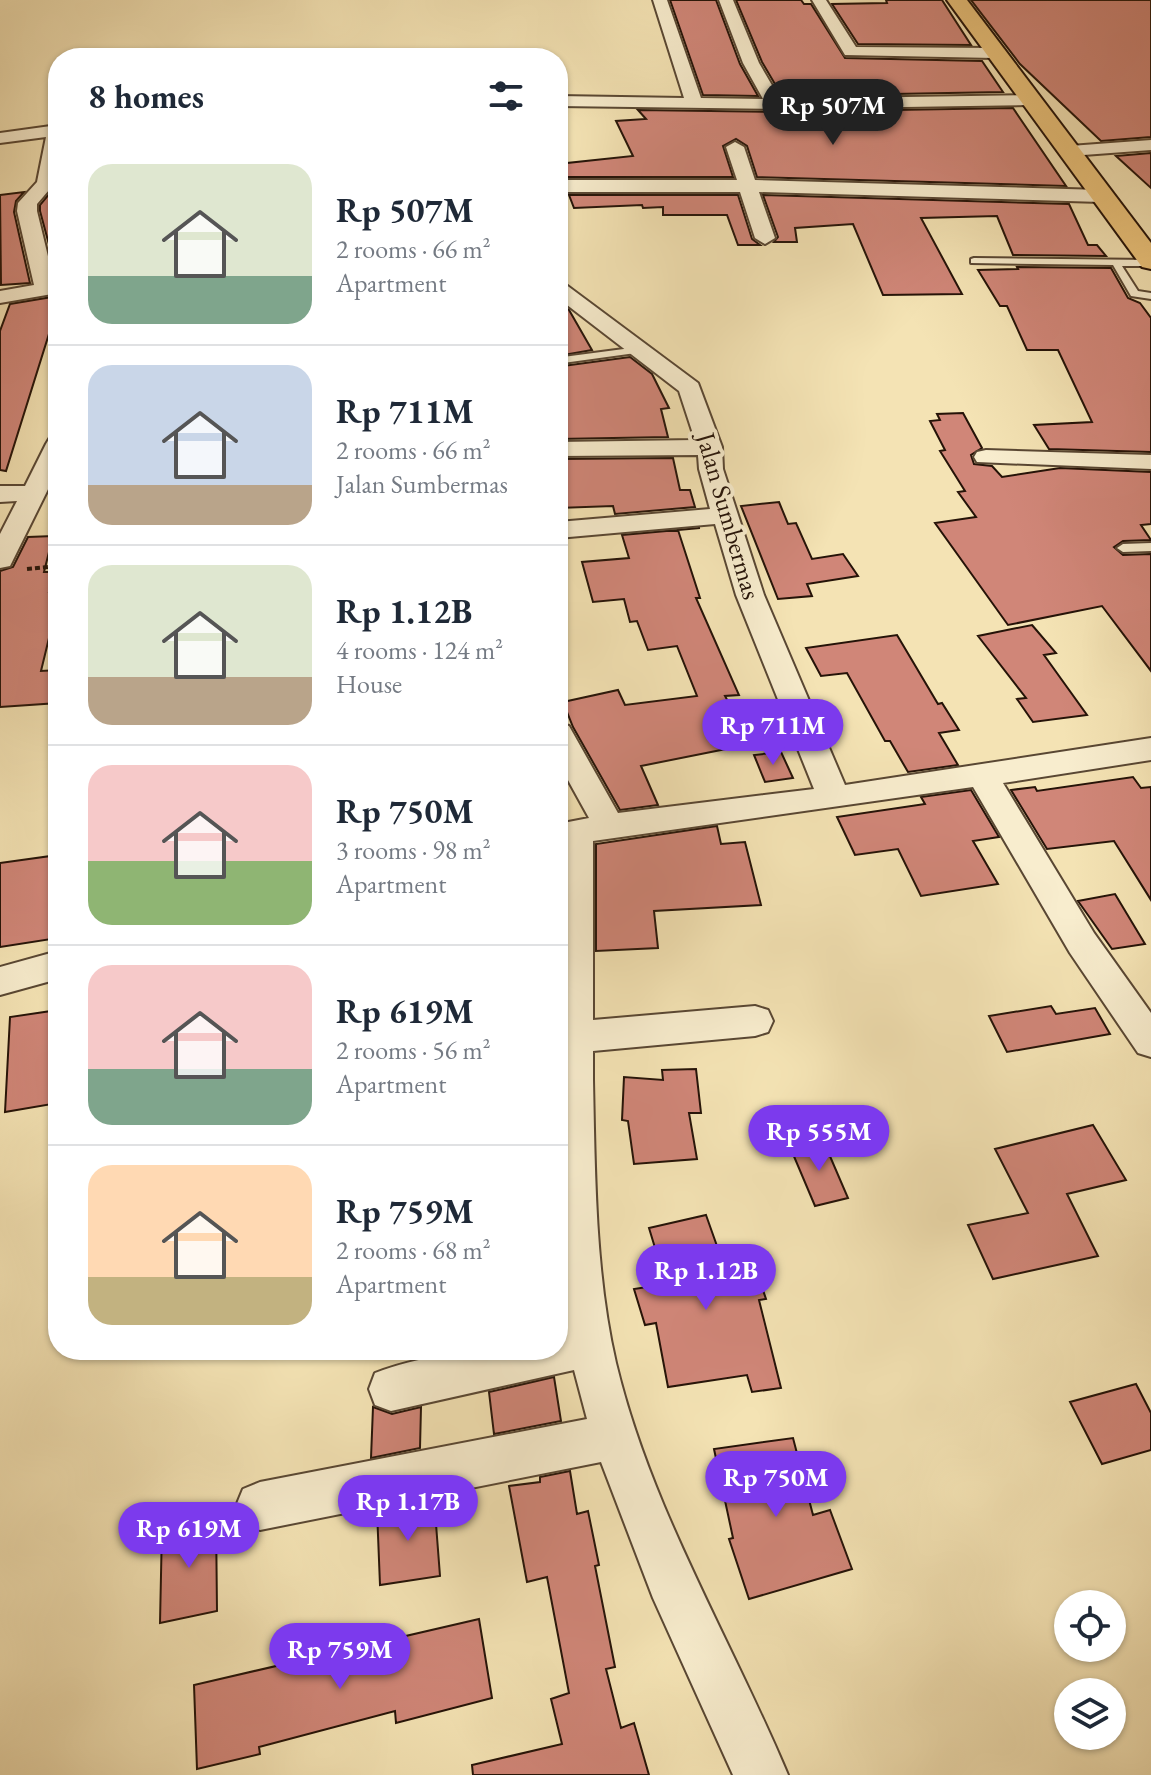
<!DOCTYPE html>
<meta charset="utf-8">
<style>
body{margin:0;font-family:"EB Garamond",serif;background:#f2f2f3;color:#1f2937;height:100vh;display:flex;flex-direction:column;font-size:30px;white-space:nowrap}
*{box-sizing:border-box;margin:0}
p{font-size:26px;color:#747a83}
.icon{flex:none;width:44px;height:44px;fill:none;stroke:currentColor;stroke-width:2;stroke-linecap:round;stroke-linejoin:round}
.map{position:relative;flex:1;overflow:hidden}
.details{position:absolute;left:48px;top:48px;width:520px;height:1312px;display:flex;flex-direction:column;background:#fff;border-radius:32px;box-shadow:0 2px 6px #0004}
.details>*{flex:none}
.fabs{position:absolute;left:1054px;top:1590px;display:grid;gap:16px}
.fabs a{display:grid;place-items:center;width:72px;height:72px;border-radius:50%;background:#fff;box-shadow:0 2px 6px #0004;font-size:40px}
.price{position:absolute;translate:-50% -68px;padding:0 18px;border-radius:28px;background:#7c3aed;color:#fff;font-size:26px;line-height:52px;filter:drop-shadow(0 2px 4px #0008)}
.price::after{content:'';position:absolute;left:50%;top:48px;width:24px;height:18px;margin-left:-12px;background:inherit;clip-path:polygon(0 0,100% 0,50% 100%)}
.price.selected{background:#222;color:#fff}
ul{padding:0;list-style:none}
li{display:flex;align-items:center;gap:24px;height:200px;padding:0 40px}
li+li{border-top:2px solid #e0e1e3}
li span{display:grid;place-items:center;flex:none;width:224px;height:160px;border-radius:24px;color:#555}
li>.icon{margin-inline-start:auto}
span .icon{width:96px;height:96px;fill:#fffc;stroke-width:1}
li b{font-size:34px}
h2{display:flex;justify-content:space-between;align-items:center;height:96px;padding:0 40px;font-size:34px}
.map>svg:first-child{display:block}
</style>
<div class="map">
<svg width="1151" height="1775" viewBox="0 0 1151 1775">
<rect width="100%" height="100%" fill="#f4e3b4"/>
<filter id="stains"><feTurbulence type="fractalNoise" baseFrequency=".0025" numOctaves="4"/><feColorMatrix values="0 0 0 0 .2 0 0 0 0 .09 0 0 0 0 .02 0 0 0 .5 -.17"/></filter>
<radialGradient id="worn" r=".72"><stop offset=".6" stop-color="#630" stop-opacity="0"/><stop offset="1" stop-color="#630" stop-opacity=".3"/></radialGradient>
<path fill="#d08678" stroke="#251308" stroke-width="2" d="M670,0H716L740,64L758,96L703,95Z
M736,0H801L804,4H811L845,58L982,61L1003,92L782,96L762,62Z
M886,0H942L971,45L858,44L832,4L887,3Z
M971,0H1151V137L1101,141L1020,64Z
M1013,108L1066,186L757,177L747,146L736,139L723,146L733,177H561L558,171V164L633,156L616,121L646,119L638,110L774,112Z
M1151,153V188L1116,156Z
M54,188H58V278L40,211V205Z
M24,192L16,201L14,212L30,283L1,285L0,195Z
M569,195H738L752,239L760,245H738L727,215H663V207L643,208L642,205L574,208Z
M763,195L1069,204L1088,245H1097L1106,256L1013,255L997,216L921,218L962,294L883,295L853,224L795,228L797,242H774L778,237Z
M1017,267L1111,268L1128,298L1140,303L1151,318V452L1049,449L1034,425L1092,422L1058,350H1027L1007,306H1000L978,270L1018,269Z
M58,296V305L6,471L0,470V331L10,304Z
M558,302L569,310L592,350L558,356Z
M630,357L652,374L669,408L661,409L668,437L558,439V364L563,366Z
M963,413L982,448L971,455L974,464L992,466L1002,477L1060,468L1151,472V524L1141,525L1151,540L1123,541L1114,547L1123,555L1151,554V671L1102,606L1008,625L935,523L976,517L958,492L965,491L940,451L945,450L930,421L940,420L937,414Z
M673,458L680,490H690L695,507L615,514L613,506L558,508V459Z
M779,502L788,524L796,523L812,559L843,554L858,576L807,584L812,596L778,599L741,506Z
M700,528L678,530L700,598H696L739,695L725,696L751,744L641,766L658,805L620,810L573,727L563,702L618,690L625,705L697,696L677,646L648,650L637,621L630,622L624,599L593,602L582,562L629,558L622,535Z
M53,536L44,572H54L49,592H58V601L41,671L58,670V703L0,707V571L13,567L28,537Z
M1032,625L1056,653L1044,655L1087,715L1033,722L1017,699L1026,698L978,636Z
M897,635L938,704L942,703L959,730L939,733L958,765L908,772L890,741H885L847,673L821,676L806,648Z
M781,752L793,778L765,782L754,755Z
M1133,777L1141,788L1151,787V900L1114,841L1047,849L1011,790L1035,787L1037,791Z
M971,790L999,837L973,841L998,884L921,896L898,849L855,855L837,817L925,804L921,797Z
M717,826L721,844L745,842L761,905L654,911L658,948L596,951V844Z
M58,855V938L0,947V863Z
M1115,894L1145,944L1112,949L1078,901Z
M1051,1006L1056,1014L1095,1008L1110,1034L1007,1052L989,1016Z
M58,1010V1103L5,1112L10,1017Z
M696,1069L701,1113H689L697,1159L634,1164L628,1121L622,1120L624,1077L663,1080L662,1070Z
M1093,1125L1126,1180L1067,1194L1098,1256L993,1279L968,1225L1028,1213L995,1149Z
M823,1140L848,1198L815,1206L790,1147Z
M706,1215L728,1277L756,1270L766,1299L759,1300L781,1388L752,1392L747,1375L668,1387L656,1323L645,1325L634,1289L666,1284L649,1228Z
M554,1377L561,1421L494,1434L489,1392Z
M1136,1384L1151,1413V1450L1102,1464L1070,1402Z
M373,1407L392,1414L421,1407L420,1448L371,1458Z
M793,1438L813,1515L830,1510L852,1569L749,1599L729,1539L733,1538L714,1449Z
M570,1471L577,1514L588,1511L599,1565L595,1566L615,1667L606,1669L621,1728L634,1723L649,1775H473L472,1765L562,1744L551,1699L569,1693L547,1577L527,1582L509,1486L540,1482V1477Z
M434,1498L440,1576L380,1585L377,1510Z
M216,1517L217,1611L160,1623L162,1527Z
M479,1619L492,1698L396,1723L395,1711L259,1747L260,1754L197,1769L194,1685Z"/>
<g fill="none" stroke-linecap="round" stroke-linejoin="round">
<defs>
<path id="lane" d="M974,258L1151,260V266H1122L1138,291L1151,293V299L1131,296L1113,265L971,263V259Z
M639,347L643,348V352L563,363L558,360L563,357Z
M1151,543V551L1123,552L1117,548L1123,544Z"/>
<path id="street" d="M653,0H667L701,98L763,99L743,63L719,0H733L759,63L780,99L1030,95L1039,100L1030,105L774,109L558,106V96L684,98Z
M812,0H826L856,47L994,48L1002,53L994,58L845,55Z
M58,125L55,183L37,204V211L54,281H58V293L0,303V291L34,285L17,211L18,203L37,182L46,137L0,143V133Z
M1151,140V150L1070,156L1061,151L1070,146Z
M735,142L744,147L755,180L1101,190L1111,196L1101,202L759,192L775,238L765,244L755,238L740,192H558V180H737L726,147Z
M558,282L565,284L698,383L722,447L723,469L764,595L845,785L1151,738V760L1003,783L1094,933L1151,1013V1057L1138,1053L1070,953L973,787L593,841V1020L755,1006L768,1010L773,1021L768,1032L755,1036L593,1051V1080C595,1173 595,1273 616,1363C651,1509 730,1637 788,1775H733L653,1598L601,1462L260,1530L243,1523L236,1506L243,1489L260,1482L587,1419L574,1370L391,1411L375,1405L369,1389L375,1373C434,1350 496,1350 558,1350V1331L566,1330L558,1222V824L589,818L558,762V723L569,726L618,813L814,789L736,595L715,524L558,538V522L710,509L699,469L698,455L558,456V442L695,440L679,391L558,298Z
M58,437V469L13,560L10,566L0,568V534L17,501L0,502V486H25L46,444L49,439Z
M986,450L1151,455V469L977,462L974,457L977,452Z
M58,951V979L0,995V967Z"/>
<path id="highway" d="M947,0H967L1151,243V269L1142,267Z"/>
</defs>
<use href="#lane" stroke="#594733" stroke-width="4"/>
<use href="#street" stroke="#594733" stroke-width="4"/>
<use href="#highway" stroke="#251308" stroke-width="4"/>
<path stroke="#251308" stroke-width="4" stroke-dasharray="5 3" stroke-linecap="butt" d="M27,569L58,566"/>
<use href="#lane" fill="#f8edce" fill-rule="evenodd"/>
<use href="#street" fill="#f8edce" fill-rule="evenodd"/>
<use href="#highway" fill="#eac27a" fill-rule="evenodd"/>
</g>
<g text-anchor="middle" dominant-baseline="central" stroke-width="8" stroke-linejoin="round" paint-order="stroke">
<g font-size="26" fill="#251308" stroke="#f8edce">
<text transform="translate(729 516) rotate(74)">Jalan Sumbermas</text>
</g>
</g>
<rect width="100%" height="100%" filter="url(#stains)"/>
<rect width="100%" height="100%" fill="url(#worn)"/>
</svg>
<div class="fabs">
<a><svg class="icon" aria-label="locate" viewBox="0 0 24 24"><circle cx="12" cy="12" r="6"/><path d="M12 2v4M12 18v4M2 12h4M18 12h4"/></svg></a>
<a><svg class="icon" aria-label="layers" viewBox="0 0 24 24"><path d="M12 4l9 5-9 5-9-5zM3 14l9 5 9-5"/></svg></a>
</div>
<b class="price selected" style="left:833px;top:147px">Rp 507M</b>
<b class="price" style="left:773px;top:767px">Rp 711M</b>
<b class="price" style="left:819px;top:1173px">Rp 555M</b>
<b class="price" style="left:706px;top:1312px">Rp 1.12B</b>
<b class="price" style="left:776px;top:1519px">Rp 750M</b>
<b class="price" style="left:408px;top:1543px">Rp 1.17B</b>
<b class="price" style="left:189px;top:1570px">Rp 619M</b>
<b class="price" style="left:340px;top:1691px">Rp 759M</b>
<section class="details">
<h2>8 homes<svg class="icon" aria-label="filters" viewBox="0 0 24 24"><path d="M4 7h16M4 17h16"/><circle cx="9" cy="7" r="2"/><circle cx="15" cy="17" r="2"/></svg></h2>
<ul>
<li><span style="background:linear-gradient(#dfe7d0 70%,#7fa58c 0)"><svg class="icon" aria-label="home" viewBox="0 0 24 24"><path d="M3 11l9-7 9 7M6 9v11h12V9"/></svg></span><div><b>Rp 507M</b><p>2 rooms · 66 m²</p><p>Apartment</p></div></li>
<li><span style="background:linear-gradient(#c9d6e8 75%,#b9a48a 0)"><svg class="icon" aria-label="home" viewBox="0 0 24 24"><path d="M3 11l9-7 9 7M6 9v11h12V9"/></svg></span><div><b>Rp 711M</b><p>2 rooms · 66 m²</p><p>Jalan Sumbermas</p></div></li>
<li><span style="background:linear-gradient(#dfe7d0 70%,#b9a48a 0)"><svg class="icon" aria-label="home" viewBox="0 0 24 24"><path d="M3 11l9-7 9 7M6 9v11h12V9"/></svg></span><div><b>Rp 1.12B</b><p>4 rooms · 124 m²</p><p>House</p></div></li>
<li><span style="background:linear-gradient(#f6c9c9 60%,#8fb573 0)"><svg class="icon" aria-label="home" viewBox="0 0 24 24"><path d="M3 11l9-7 9 7M6 9v11h12V9"/></svg></span><div><b>Rp 750M</b><p>3 rooms · 98 m²</p><p>Apartment</p></div></li>
<li><span style="background:linear-gradient(#f6c9c9 65%,#7fa58c 0)"><svg class="icon" aria-label="home" viewBox="0 0 24 24"><path d="M3 11l9-7 9 7M6 9v11h12V9"/></svg></span><div><b>Rp 619M</b><p>2 rooms · 56 m²</p><p>Apartment</p></div></li>
<li><span style="background:linear-gradient(#ffd9b3 70%,#c2b280 0)"><svg class="icon" aria-label="home" viewBox="0 0 24 24"><path d="M3 11l9-7 9 7M6 9v11h12V9"/></svg></span><div><b>Rp 759M</b><p>2 rooms · 68 m²</p><p>Apartment</p></div></li>
</ul>
</section>
</div>
